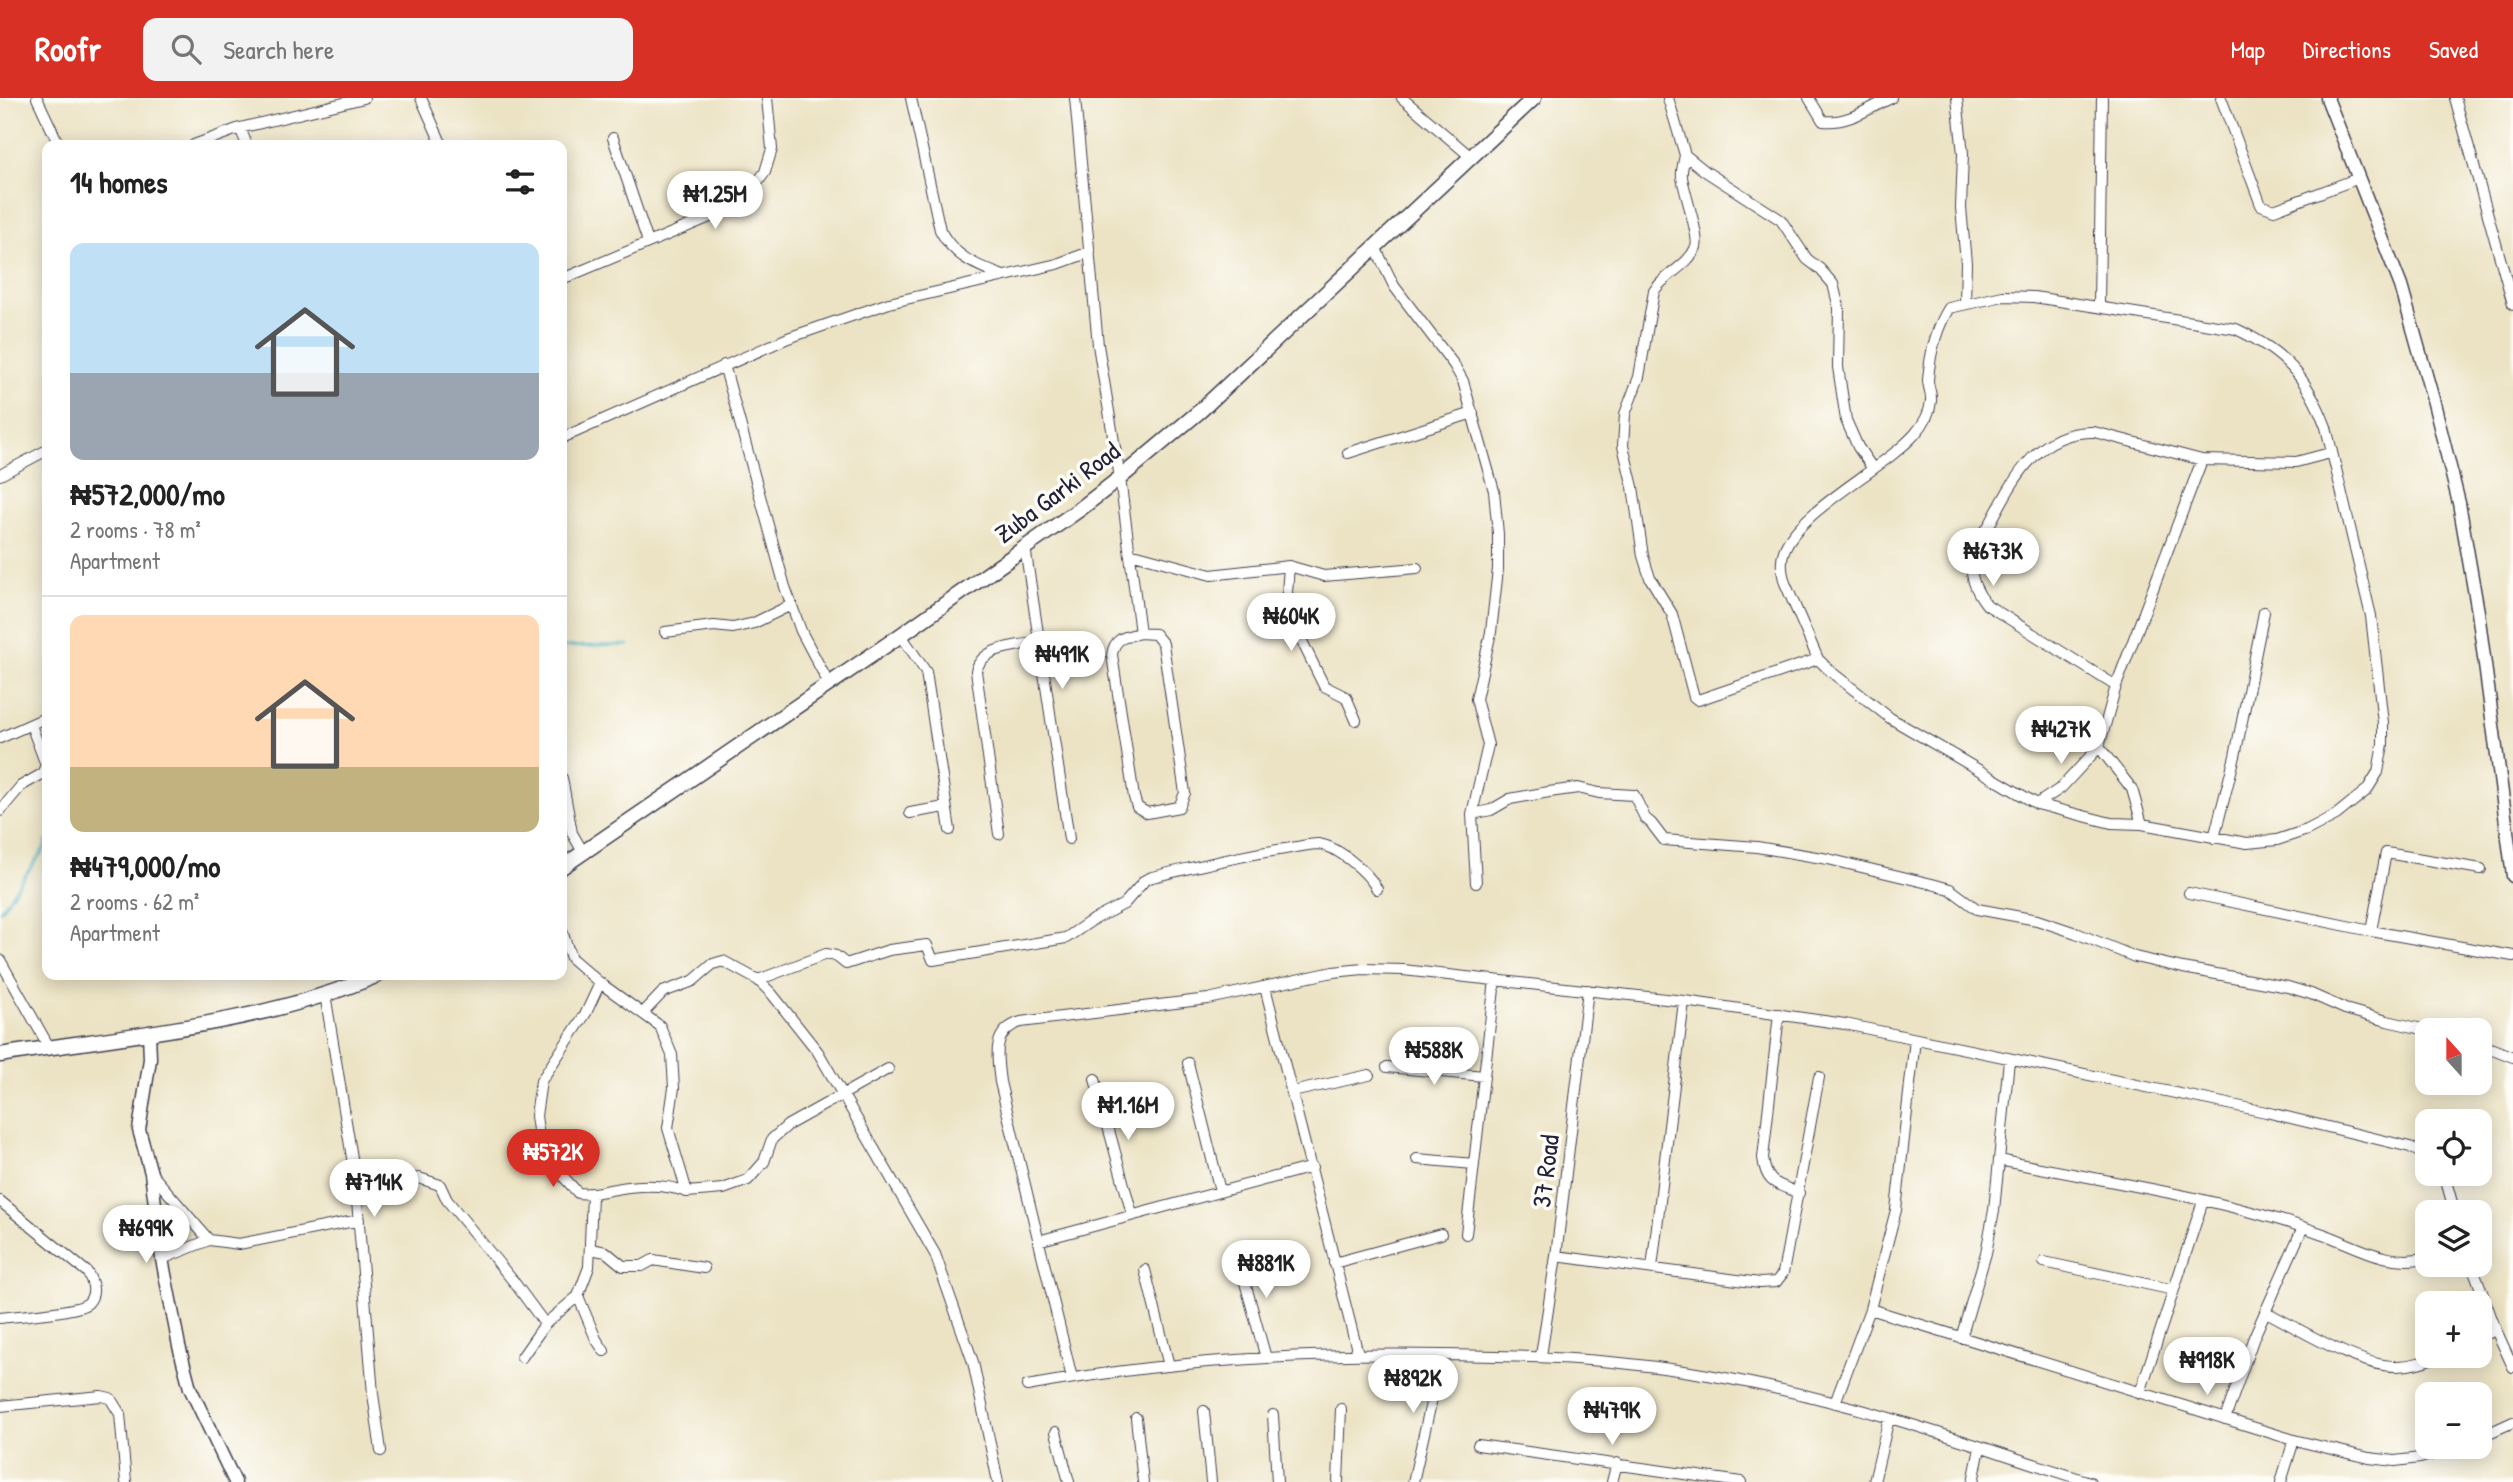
<!DOCTYPE html>
<meta charset="utf-8">
<style>
body{margin:0;font-family:"Patrick Hand",sans-serif;background:#f2f2f2;color:#222;height:100vh;display:flex;flex-direction:column;font-size:26px;white-space:nowrap}
*{box-sizing:border-box;margin:0}
p{font-size:23px;color:#767676}
.icon{flex:none;width:38px;height:38px;fill:none;stroke:currentColor;stroke-width:2;stroke-linecap:round;stroke-linejoin:round}
.map{position:relative;flex:1;overflow:hidden}
.sheet{position:absolute;left:42px;top:42px;width:525px;height:840px;display:flex;flex-direction:column;background:#fff;border-radius:14px;box-shadow:0 4px 18px #0003}
.sheet>*{flex:none}
.needle{width:46px;rotate:339deg}
.buttons{position:absolute;left:2415px;top:920px;display:grid;gap:14px}
.buttons a{display:grid;place-items:center;width:77px;height:77px;border-radius:14px;background:#fff;box-shadow:0 4px 18px #0003;font-size:35px}
.price{position:absolute;translate:-50% -60px;padding:0 16px;border-radius:24px;background:#fff;color:#222;font-size:23px;line-height:46px;filter:drop-shadow(0 2px 4px #0008)}
.price::after{content:'';position:absolute;left:50%;top:42px;width:21px;height:16px;margin-left:-10px;background:inherit;clip-path:polygon(0 0,100% 0,50% 100%)}
.price.current{background:#d93025;color:#fff}
ul{padding:0;list-style:none}
li{display:grid;align-content:center;gap:14px;height:371px;padding:0 28px}
li+li{border-top:2px solid #e0e0e0}
li span{display:grid;place-items:center;height:217px;border-radius:14px;color:#555}
li>.icon{margin-inline-start:auto}
span .icon{width:126px;height:126px;fill:#fffc;stroke-width:1}
li b{font-size:30px}
h2{display:flex;justify-content:space-between;align-items:center;height:84px;padding:0 28px;font-size:30px}
header{display:flex;align-items:center;gap:42px;box-sizing:border-box;height:98px;padding:0 35px;background:#d93025;color:#fff}
header strong{font-size:33px}
nav{display:flex;gap:38px;margin-inline-start:auto;font-size:24px}
.search{width:490px;height:63px;background:#f2f2f2;display:flex;align-items:center;gap:18px;box-sizing:border-box;padding:0 24px;border-radius:14px;color:#767676;font-size:26px}
.map>svg:first-child{display:block}
</style>
<header>
<strong>Roofr</strong>
<div class="search"><svg class="icon" aria-label="search" viewBox="0 0 24 24"><circle cx="10" cy="10" r="6"/><path d="M15 15l6 6"/></svg>Search here</div>
<nav><a>Map</a><a>Directions</a><a>Saved</a></nav>
</header>
<div class="map">
<svg width="2513" height="1384" viewBox="0 0 2513 1384">
<rect width="100%" height="100%" fill="#fdfcf7"/>
<filter id="ink" filterUnits="userSpaceOnUse"><feTurbulence type="fractalNoise" baseFrequency=".0143" numOctaves="2"/><feDisplacementMap in="SourceGraphic" scale="14" xChannelSelector="R" yChannelSelector="G"/><feConvolveMatrix kernelMatrix="1 2 1 2 8 2 1 2 1" color-interpolation-filters="sRGB"/></filter>
<filter id="wash" filterUnits="userSpaceOnUse"><feTurbulence type="fractalNoise" baseFrequency=".00686" numOctaves="4" result="noise"/><feDisplacementMap in="SourceGraphic" scale="28" xChannelSelector="R" yChannelSelector="G"/><feGaussianBlur stdDeviation="1.57" result="paint"/><feColorMatrix in="noise" values="0 0 0 0 0 0 0 0 0 0 0 0 0 0 0 0 0 1.4 0 .05"/><feComposite in="paint" operator="in"/></filter>
<g filter="url(#wash)">
<rect width="100%" height="100%" fill="#ece3c4"/>
<g fill="none" stroke-linecap="round" stroke-linejoin="round">
<path stroke="#49b2c8" stroke-width="2.5" d="M562,549L629,547
M0,813L44,751L47,743"/>
</g>
</g>
<g filter="url(#ink)">
<g fill="none" stroke-linecap="round" stroke-linejoin="round">
<defs>
<path id="minor" d="M37,0L59,47
M421,0L442,47
M911,0L940,132C954,159 976,167 1003,178
M1075,0L1098,247L1120,380L1140,535
M1402,0L1471,59
M1668,0L1685,57L1705,73L1781,122L1807,161L1820,171L1833,186L1839,210L1838,269L1846,322L1858,349L1873,371
M1809,0L1823,23C1847,26 1870,10 1891,0
M1957,0L1963,56L1961,110L1966,165L1965,205
M2221,0L2261,107L2274,112L2359,80
M2455,0L2513,206
M240,30L247,47
M613,40L648,144
M194,47L240,30L364,0
M1685,57C1684,64 1681,72 1682,79C1684,94 1700,139 1696,149C1688,168 1665,176 1654,193L1639,279L1625,316L1623,348L1633,389L1643,458L1650,480L1672,516L1694,599L1698,602L1818,561
M1375,149L1394,188L1454,267L1463,283L1494,393L1498,436V471L1491,534L1476,601L1488,647L1472,716L1491,712L1510,701L1549,694L1578,690L1599,695L1634,697L1645,720L1651,725L1664,742L1757,749L1828,761L1932,786L1950,791L1977,811L2037,822L2076,835L2135,859L2183,870L2288,889L2311,896L2345,911L2387,923L2431,933
M562,181L722,114L752,92L765,74L772,51L767,0
M2003,198L2034,199L2236,231C2285,254 2307,279 2326,329L2371,518L2383,625V646L2378,674L2367,692L2336,717L2307,732L2277,742L2247,745L2142,726L2111,725L2037,706L1890,620L1830,573L1818,561L1785,485C1782,475 1780,463 1784,453C1798,413 1885,370 1915,336C1923,327 1930,315 1931,303C1932,296 1928,289 1928,282C1930,256 1935,232 1949,210Z
M2099,208L2102,0
M724,267L785,489L801,533L829,586
M562,340L788,240L889,205L1057,166L1090,154
M1348,355L1473,315
M0,377L47,352
M1025,449L1069,741
M1130,455L1211,477L1289,468L1324,478L1417,470
M1289,468L1287,495L1293,525L1324,588L1346,599L1356,622
M665,534L714,528L733,530L754,525L791,507
M1140,535L1155,536L1163,546L1185,695L1179,709L1147,715L1137,709L1134,699L1112,557C1114,540 1124,539 1140,535Z
M901,537L926,574L950,732
M2116,588L1987,507C1976,494 1968,476 1973,457C1975,446 1985,434 1991,424C2014,381 2038,332 2094,334L2202,362L2296,364L2330,355
M0,640L47,619
M562,680L572,735L583,754
M2037,706L2061,690L2099,649
M0,713L21,688L42,676L46,667L31,627
M910,715L945,709
M1472,716L1476,785
M2142,726L2132,691L2099,649L2116,588L2202,362
M999,736L976,573C982,548 1018,548 1040,544
M2214,740L2235,658L2264,514
M2189,795L2371,833L2513,858
M562,833L571,860L600,885L660,928L672,957L674,990L668,1030L687,1094C665,1086 638,1087 616,1091C602,1093 592,1097 578,1095L552,1066L540,1046L536,1018L541,983L586,915L600,885
M2371,833L2386,755L2481,771
M0,862L49,949
M758,882L826,856L836,858L846,866L889,852L927,847L933,862L1066,840L1091,823L1124,806L1145,782L1152,779C1196,769 1240,757 1285,751C1295,750 1308,746 1318,746C1337,748 1368,774 1377,791
M1265,889L1358,1256
M325,896L355,1078L373,1296L381,1353
M643,915L663,894L693,883L713,866L723,863L758,882L772,896L818,954L935,1156L973,1264L998,1384
M1779,916L1763,1060C1766,1086 1777,1086 1799,1095
M2480,946L2513,959
M1188,965L1220,1093
M1387,969L1484,978
M1095,981L1132,1116
M1292,994L1369,977
M1417,1061L1474,1066
M1999,1062C2107,1084 2221,1099 2326,1137C2358,1149 2392,1170 2427,1159
M151,1075L209,1142
M2444,1076L2455,1115
M355,1078L385,1084L419,1080L440,1087L447,1102L514,1184L545,1226L578,1198L589,1169L592,1097
M687,1094L723,1091L748,1082L764,1064L772,1041L788,1027L888,971
M0,1103L87,1174C93,1184 97,1195 88,1205C79,1214 16,1218 0,1220
M1466,1136L1495,882
M1038,1143L1312,1069
M591,1151L606,1154L623,1168H642L653,1162L704,1170
M1236,1152L1266,1260
M1556,1158L1760,1185L1776,1184L1783,1175L1819,979
M162,1161L209,1142L239,1146L359,1122
M2044,1164L2174,1192
M1334,1165L1441,1136
M2472,1167L2496,1232L2513,1269
M1652,1170L1684,903
M1145,1172L1169,1268
M578,1198L596,1241L604,1253
M1870,1211L2294,1342L2369,1360L2395,1363L2420,1360L2457,1349
M2266,1214C2300,1231 2359,1269 2397,1268C2412,1268 2425,1263 2439,1258
M2480,1239L2496,1232
M1961,1240L1986,1155L1994,1112L2009,962
M1541,1258L1556,1158L1588,892
M522,1259L545,1226
M1072,1280L1000,984C997,959 991,933 1021,924L1208,901L1333,874L1363,871L1403,872L1684,903L1845,926L2266,1014L2410,1049L2427,1058
M1027,1288C1164,1263 1304,1254 1444,1257C1509,1258 1574,1259 1639,1267C1702,1274 1774,1289 1836,1305C1922,1327 2006,1358 2090,1384
M2140,1295L2203,1103
M1835,1305L1870,1211L1896,1112L1915,941
M0,1308L101,1298L110,1300L120,1316L126,1384
M1204,1313L1211,1384
M1273,1317L1277,1384
M1136,1320L1143,1384
M2225,1321L2254,1239L2303,1129
M1056,1334L1069,1384
M2480,1339L2513,1324
M1478,1347L1741,1384
M1338,1384L1341,1311
M1413,1384L1442,1257
M1612,1384L1617,1365
M1874,1384L1889,1320
M1973,1384L1980,1350
M2281,1384L2294,1342"/>
<path id="tertiary" d="M2327,0L2401,188L2434,305L2459,405L2478,514L2513,778
M149,934L150,961L139,1032L151,1075L162,1161L179,1248L190,1290L235,1384"/>
<path id="secondary" d="M562,769L901,537L1080,411L1120,380L1200,313L1534,0
M0,957C126,937 259,927 378,877"/>
</defs>
<use href="#minor" stroke="#403f50" stroke-width="12"/>
<use href="#tertiary" stroke="#403f50" stroke-width="15"/>
<use href="#secondary" stroke="#403f50" stroke-width="17"/>
<use href="#minor" stroke="#fff" stroke-width="10"/>
<use href="#tertiary" stroke="#fff" stroke-width="12"/>
<use href="#secondary" stroke="#fff" stroke-width="14"/>
</g>
</g>
<g text-anchor="middle" dominant-baseline="central" stroke-width="7" stroke-linejoin="round" paint-order="stroke">
<g font-size="26" fill="#22223b" stroke="#fdfcf7">
<text transform="translate(1057 394) rotate(-37)">Zuba Garki Road</text>
<text transform="translate(1545 1073) rotate(-83)">37 Road</text>
</g>
</g>
</svg>
<div class="buttons">
<a><svg class="needle" viewBox="-14 -14 28 28"><path d="M0-13l5 13h-10z" fill="#e53935"/><path d="M0 13l5-13h-10z" fill="#767676"/></svg></a>
<a><svg class="icon" aria-label="locate" viewBox="0 0 24 24"><circle cx="12" cy="12" r="6"/><path d="M12 2v4M12 18v4M2 12h4M18 12h4"/></svg></a>
<a><svg class="icon" aria-label="layers" viewBox="0 0 24 24"><path d="M12 4l9 5-9 5-9-5zM3 14l9 5 9-5"/></svg></a>
<a>+</a>
<a>−</a>
</div>
<b class="price" style="left:715px;top:133px">₦1.25M</b>
<b class="price" style="left:1993px;top:490px">₦673K</b>
<b class="price" style="left:1291px;top:555px">₦604K</b>
<b class="price" style="left:1062px;top:593px">₦491K</b>
<b class="price" style="left:2061px;top:668px">₦427K</b>
<b class="price" style="left:1434px;top:989px">₦588K</b>
<b class="price" style="left:1128px;top:1044px">₦1.16M</b>
<b class="price current" style="left:553px;top:1091px">₦572K</b>
<b class="price" style="left:374px;top:1121px">₦714K</b>
<b class="price" style="left:146px;top:1167px">₦699K</b>
<b class="price" style="left:1266px;top:1202px">₦881K</b>
<b class="price" style="left:2207px;top:1299px">₦918K</b>
<b class="price" style="left:1413px;top:1317px">₦892K</b>
<b class="price" style="left:1612px;top:1349px">₦479K</b>
<section class="sheet">
<h2>14 homes<svg class="icon" aria-label="filters" viewBox="0 0 24 24"><path d="M4 7h16M4 17h16"/><circle cx="9" cy="7" r="2"/><circle cx="15" cy="17" r="2"/></svg></h2>
<ul>
<li><span style="background:linear-gradient(#bfe0f5 60%,#9aa5b1 0)"><svg class="icon" aria-label="home" viewBox="0 0 24 24"><path d="M3 11l9-7 9 7M6 9v11h12V9"/></svg></span><div><b>₦572,000/mo</b><p>2 rooms · 78 m²</p><p>Apartment</p></div></li>
<li><span style="background:linear-gradient(#ffd9b3 70%,#c2b280 0)"><svg class="icon" aria-label="home" viewBox="0 0 24 24"><path d="M3 11l9-7 9 7M6 9v11h12V9"/></svg></span><div><b>₦479,000/mo</b><p>2 rooms · 62 m²</p><p>Apartment</p></div></li>
</ul>
</section>
</div>
